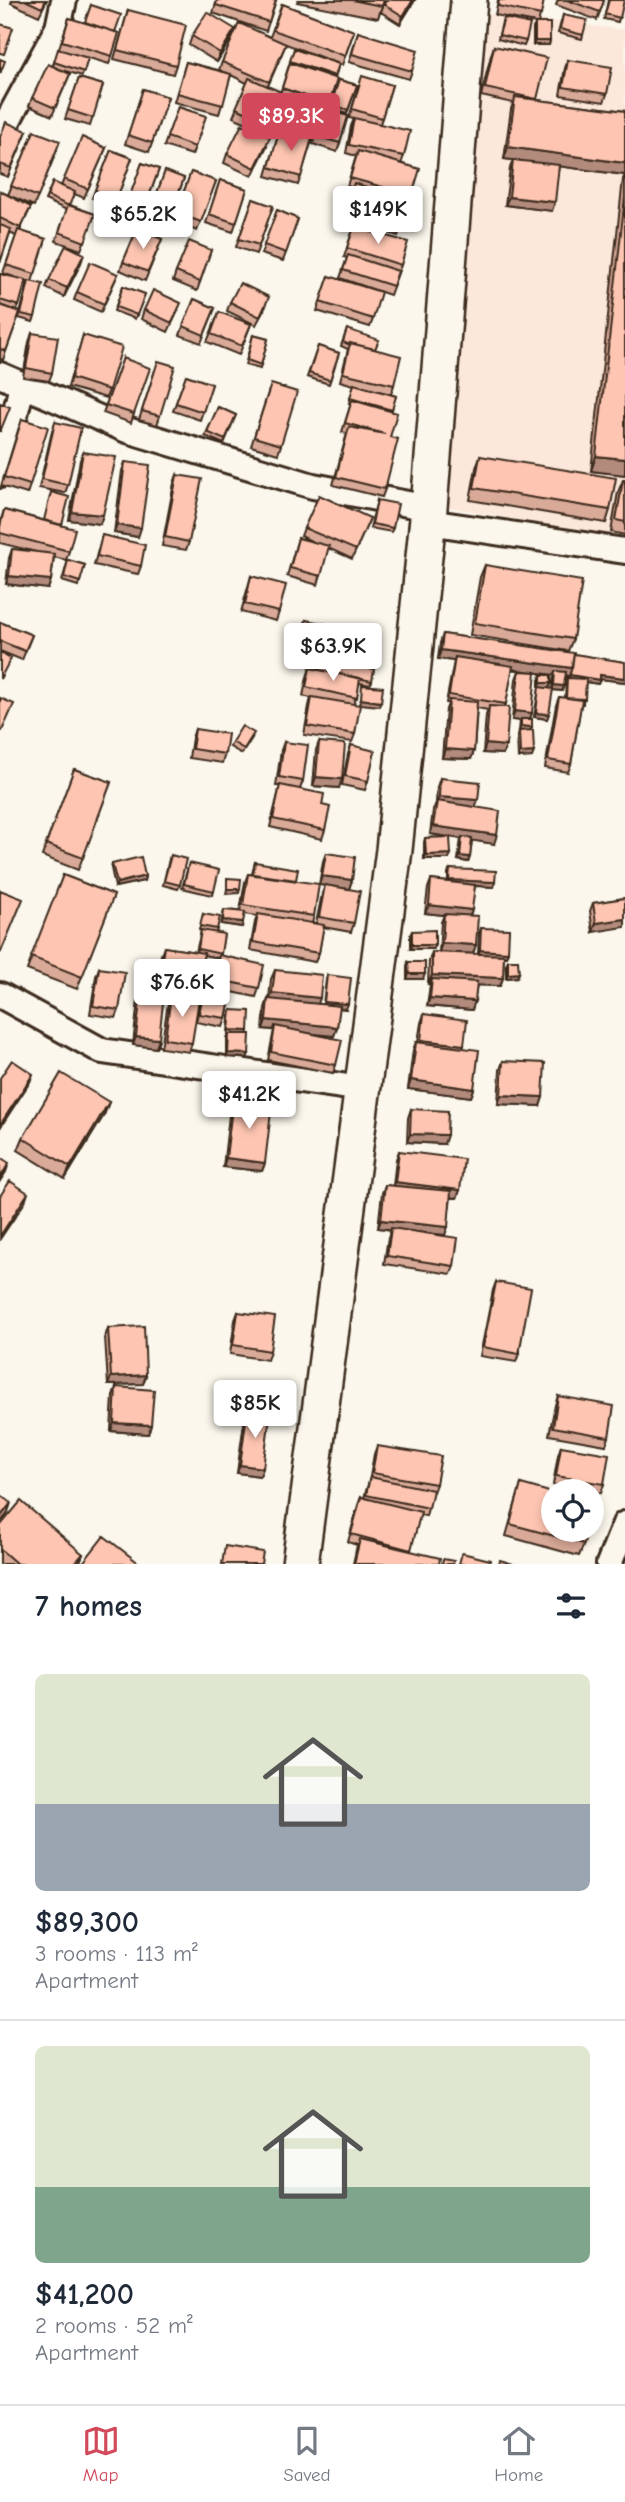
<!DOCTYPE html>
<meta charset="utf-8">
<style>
body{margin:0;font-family:"Comic Neue",sans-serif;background:#f6f6f7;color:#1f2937;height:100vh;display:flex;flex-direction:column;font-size:26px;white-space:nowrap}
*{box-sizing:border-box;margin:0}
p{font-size:23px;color:#747a83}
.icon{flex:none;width:38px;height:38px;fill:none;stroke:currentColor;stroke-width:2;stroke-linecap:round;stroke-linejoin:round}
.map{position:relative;height:1564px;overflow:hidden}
.sheet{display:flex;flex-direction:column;background:#fff;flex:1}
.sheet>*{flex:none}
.fabs{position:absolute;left:541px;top:1479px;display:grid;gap:14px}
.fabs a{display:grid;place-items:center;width:63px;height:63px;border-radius:50%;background:#fff;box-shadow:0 4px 10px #0003;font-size:35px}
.price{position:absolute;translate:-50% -60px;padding:0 16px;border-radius:7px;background:#fff;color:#222;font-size:23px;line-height:46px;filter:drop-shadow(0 2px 4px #0008)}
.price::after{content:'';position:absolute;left:50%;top:42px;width:21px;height:16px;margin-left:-10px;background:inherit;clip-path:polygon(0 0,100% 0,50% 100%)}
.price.on{background:#d1495b;color:#fff}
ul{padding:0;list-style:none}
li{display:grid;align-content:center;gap:14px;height:371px;padding:0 35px}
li+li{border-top:2px solid #e0e1e3}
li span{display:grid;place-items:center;height:217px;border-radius:10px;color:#555}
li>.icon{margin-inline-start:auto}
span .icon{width:126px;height:126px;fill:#fffc;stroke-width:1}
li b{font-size:30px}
h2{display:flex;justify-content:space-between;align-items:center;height:84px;padding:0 35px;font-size:30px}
.tab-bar{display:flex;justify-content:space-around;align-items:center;height:98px;border-top:2px solid #e0e1e3;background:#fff;font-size:19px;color:#747a83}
.tab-bar a{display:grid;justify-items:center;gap:4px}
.tab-bar .on{color:#d1495b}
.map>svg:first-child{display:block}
</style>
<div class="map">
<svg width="625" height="1564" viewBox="0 0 625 1564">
<rect width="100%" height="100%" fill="#fbf7ec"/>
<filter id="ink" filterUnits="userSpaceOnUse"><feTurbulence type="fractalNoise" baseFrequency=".0143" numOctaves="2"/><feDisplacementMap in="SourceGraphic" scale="14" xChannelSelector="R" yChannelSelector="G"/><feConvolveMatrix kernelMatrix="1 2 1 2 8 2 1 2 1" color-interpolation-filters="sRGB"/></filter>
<g filter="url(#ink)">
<path fill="#fce8db" d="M485,13L625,30V539L448,507Z"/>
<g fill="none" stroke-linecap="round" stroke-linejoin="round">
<defs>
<path id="street" d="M0,123L6,124L58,28L64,0
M0,375L127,430L313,486L429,508
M0,475L22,386
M428,522L625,551
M0,995L102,1051L362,1089
M609,1564L625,1524"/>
<path id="secondary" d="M300,1564L394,850L429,508L469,0"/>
</defs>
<use href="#street" stroke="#3b2a1e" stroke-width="30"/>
<use href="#secondary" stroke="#3b2a1e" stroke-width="40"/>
<use href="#street" stroke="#fbf7ec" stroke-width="24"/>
<use href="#secondary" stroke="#fbf7ec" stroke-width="35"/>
</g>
<path fill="#daaa99" stroke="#3b2a1e" stroke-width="2" d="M12,0H47L39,16L11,3Z
M217,0H276L266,31L213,13Z
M298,0H384L378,18L297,2Z
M415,0L400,24L381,12L384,4Z
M498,0H544L538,23L550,41L549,45H533V28L536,23L495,15Z
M558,0H604L597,20L556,5Z
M608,0H624L618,22L604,19Z
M282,4L354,31L342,65L286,44L268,86L276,100L263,130L233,117L247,83L231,75L219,114L174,102L186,62L222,71L219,70L222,62L270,37Z
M91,5L115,32L112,56L109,64L86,57L88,58L82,76L59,69L70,74L52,116L29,106L32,98L53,66L69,18L85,23Z
M128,10L176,65L173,74L114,59Z
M563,15L583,35L582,39L558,33Z
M502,22L526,41L524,46L498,39Z
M358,32L412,71L409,79L349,62Z
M192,36L232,37L217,62L189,45Z
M494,46L537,100L625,111V475L591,471L623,179L625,175L559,166L552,211L505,205L510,168L513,160L504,159L511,109L513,103L481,96L491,55Z
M294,49L339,64L335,78L337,79L326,110L340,143L337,152L313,144L323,111H321L298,185L266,176L279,132L274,131L285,99L279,97Z
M568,60L607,94L604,102L560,95L565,68Z
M79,78L103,85L90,126L65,119Z
M339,80L357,85L347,114L330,109Z
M359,85H392L380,124L404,156L401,164L412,195L398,236L343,218L353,188L347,186L356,156L346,153L351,126L354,119L349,118Z
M143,89L168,97L149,152L125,144Z
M178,107L206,116L192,155L164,146Z
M27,131L8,177L0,174V137Z
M34,131L57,150L34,206L8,195L31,207L20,231L46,239L32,282L35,317L33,322L19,318L28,281H26L17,311L20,312L3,360L0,359V274L22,280L3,273L16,236L10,233L0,263V191L8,195Z
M267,146L252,176L224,163L227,154Z
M106,148L84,198L75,194L70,205L95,214L81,250L56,241L67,210L45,200L53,182L61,186L64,179Z
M111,150L132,158L114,207L92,198Z
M142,163L159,169L142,216L125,210Z
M165,171L184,178L168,223L149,216Z
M191,172L216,181L197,231L173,222Z
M220,180L247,189L233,232L206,223Z
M253,199L273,206L256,254L236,247Z
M277,210L298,219L283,261L261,254Z
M137,229L162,239L145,281L120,270Z
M351,235L401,265L390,295L340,278L347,258L344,257Z
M211,250L197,291L173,281L176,272Z
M84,254L64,297L46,288L49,280Z
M118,274L101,312L74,300L77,292Z
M329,276L373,319L370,327L317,311Z
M123,286L145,294L135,319L114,311Z
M194,299L215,308L201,343L180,335Z
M230,302L266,306L256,325L227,311Z
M144,310L178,311L168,332L141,319Z
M219,312L251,324L239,355L207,342Z
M347,329L375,349L394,385L391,394L370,389L396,396L391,411L390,437L385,489L382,497L333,485L347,433L342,432L351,403H349L354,385L340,381L348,349L341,346Z
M32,333L52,373L49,381L23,377L29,342Z
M83,335L109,390L106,398L68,387Z
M253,335L268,339L260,369L245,365Z
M318,346L339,353L329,384L307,377Z
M123,358L134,414L131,423L103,413Z
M155,370L160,416L157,425L139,420Z
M186,375L212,384L200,420L173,411Z
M268,393L281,445L278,454L251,446Z
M218,407L236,415L224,444L205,436Z
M55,422L68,485L65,493L39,488L52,431Z
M19,427L30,485L27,494L1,486Z
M83,452L100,524L69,520L80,460Z
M480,456L610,510L606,523L470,500L476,468Z
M125,462L138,537L114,533L122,471Z
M177,475L189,542L186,550L162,546L174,483Z
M623,480H625V535L611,532L618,492Z
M377,500L393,528L391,532L370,528Z
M4,510L62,525L69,551L66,560L54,557L51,580L48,589L6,584L9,558L12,549L36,552L0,543V523Z
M370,518L352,559L328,548L318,585L287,576L298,538L315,543L301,536L304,528Z
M102,535L141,566L138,574L94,565Z
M68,560L85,565L78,586L62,581Z
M485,565L573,639L568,651L470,635L480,577Z
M251,576L279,612L276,621L241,612Z
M306,620L357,662L355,666L372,681L370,685L359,683L354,704L355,734L352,742L304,735L309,706L311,698L303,696L307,677L310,668L318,670L320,663L297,659L303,629Z
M0,622L32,635L22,660L0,651Z
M443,634L625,662V682L600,679L598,684L585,682L583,704H581L571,764L568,772L545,768L556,705L559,697L565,698L566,683L569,676H565L562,691L552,690L547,719L534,717L539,688V680L541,675L551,683L549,688H544L552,689L554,675L512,669L505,707L503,754L483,753L486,715L488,710L477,708L474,751L471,759L442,758L446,709L448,704L446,703L454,661L438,659L440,643Z
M519,671L532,713L530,719L532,757L518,758L517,735L519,731L520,721L512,720L516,679Z
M195,729L225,754L222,763L189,758L192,738Z
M252,738L242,754L230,747L232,742Z
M284,742L303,781L300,789L322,805L325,830L322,839L270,827L280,786H276L281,750Z
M319,742L339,788L313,786L316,750Z
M351,745L368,781L365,790L342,785L348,754Z
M74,769L111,782L78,870L42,856Z
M440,778L476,807L494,844L472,840L470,857L468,862L458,860L461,839L450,837L449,859H424V842L425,838L450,837L430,834L433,810L436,803L437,787Z
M326,853L352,880L349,889L319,885L323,861Z
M169,859L180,885L178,889L163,885Z
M255,862L296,881L314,916L312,923H316L322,894L325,885L354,923L351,932L323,927L319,953L315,962L250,950L255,922L257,916L244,914L242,927L221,924L224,910L240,911L245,882L248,874H252Z
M189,863L214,891L212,895L182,888Z
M112,864L145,876L144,881L115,887L111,868Z
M450,869L495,882L494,887L475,886L470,915L473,954H478L479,932L481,928L508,952L506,956H504L503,978L500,986L477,985L472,1010L427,1006L430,984H428L429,961L432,952L458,953L439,952L441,922L444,915L425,913L428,888L431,880L448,882V873Z
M63,875L114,895L77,989L27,970Z
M625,898L593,932L590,911L593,903Z
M203,914L217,929L216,932L224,934L220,955L259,988L256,997L232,992L226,1018L223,1027L196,1022L202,994L205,985L211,986L218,958L203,955L198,985L195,993L156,987L161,955L164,947L196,952L201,931L199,930Z
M412,931L433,949H410V935Z
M508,960L519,973L517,977L506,978V965Z
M408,962L423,979H407V966Z
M99,968L119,1010L116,1018L90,1014L96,976Z
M275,970L318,1004H323L326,980L327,975L346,1009L339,1008L337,1027L334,1036L310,1033L336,1065L333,1073L268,1060L274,1030L263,1029L265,1008L268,999H269L271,979Z
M141,992L159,1039L156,1048L133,1045L138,1000Z
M171,995L192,1043L189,1052L161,1048L168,1003Z
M231,1010L248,1034L247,1058L227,1057V1038L229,1034H228L229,1015Z
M424,1014L464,1045L463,1048L474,1089L471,1097L408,1089L413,1050L416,1042H418L421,1023Z
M503,1061L543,1097L540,1106L498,1104L500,1070Z
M233,1099L265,1163L262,1171L223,1167L230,1107Z
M109,1102L104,1115L65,1179L18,1150L23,1138Z
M411,1109L444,1144L407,1142L408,1118Z
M399,1151L460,1190L457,1198H451L445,1235L422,1233L454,1266L451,1274L384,1264L388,1237L391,1230L378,1228L382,1193L385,1185L393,1186L396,1159Z
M496,1282L519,1354L516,1362L480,1356L493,1290Z
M238,1312L270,1351L267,1360L230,1354L235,1320Z
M108,1328L146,1375L143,1384L108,1385L105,1337Z
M116,1387L151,1425L148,1434L111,1431L113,1396Z
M558,1396L609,1437L606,1445L549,1435L555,1405Z
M247,1413L263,1468L260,1476L237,1473L244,1422Z
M377,1446L436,1484L433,1492H432L426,1516L420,1515L410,1551L439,1564H353L357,1545L348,1542L358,1505L361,1497L364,1498L370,1477L374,1454Z
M561,1446L604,1484L601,1493L553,1485L558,1455Z
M521,1484L584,1544L579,1556L506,1536Z
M0,1526L83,1554L79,1564H0Z"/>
<path fill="#b28b7d" stroke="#3b2a1e" stroke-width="2" d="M413,0H415L400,24L403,16Z
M235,29L232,37L217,62L220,53Z
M535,41H550L549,45H533Z
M508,147L625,163V175L504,159Z
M509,197L555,202L552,211L505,205Z
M84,254L81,263L64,297L67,288Z
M596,456L625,459V475L591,471Z
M72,512L103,515L100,524L69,520Z
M117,525L141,528L138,537L114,533Z
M9,576L51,580L48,589L6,584Z
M441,650L572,668L569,676L555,675V671L554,675L454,661L455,657L454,661L438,659Z
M570,675L600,680L598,684L568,679Z
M600,675L625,678V682L599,679Z
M541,683H551L549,688H539Z
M554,685L564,686L562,691L552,690Z
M361,699L381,702L379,706L359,704Z
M515,711L532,713L529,721L512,720Z
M536,713L549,714L547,719L534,717Z
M521,726L532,727L530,731H519Z
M486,744L506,746L503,754L483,753Z
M445,749L474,751L471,759L442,758Z
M534,752L532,757L518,758L520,753Z
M316,777L342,779L339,788L313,786Z
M439,797L478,800L475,808L436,805Z
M433,826L497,835L494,844L430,834Z
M451,854L449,859H424L426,855Z
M460,856L470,857L468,862L458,860Z
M145,876L144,881L115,887L117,883Z
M322,876L352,880L349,889L319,885Z
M449,880L495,882L494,887L448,884Z
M227,889H240L239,893L226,894Z
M429,905L472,910L469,918L425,913Z
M625,919V927L593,932L596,923Z
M223,920L243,922L242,927L221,924Z
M442,943L476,945L473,954L439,952Z
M412,945H435L433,949H410Z
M480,950L508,952L506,956L478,955Z
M519,973L517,977L506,978L508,974Z
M409,974H425L423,979H407Z
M432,975L503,978L500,986L432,984V979L430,984H428Z
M272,993L320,998L317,1007L269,1002Z
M430,998L475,1001L472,1010L427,1006Z
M324,1002L348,1004L346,1009L322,1006Z
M266,1020L337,1027L334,1036L275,1030V1026L274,1030L263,1029Z
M229,1030L249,1031L248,1036L228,1034Z
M136,1037L159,1039L156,1048L133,1045Z
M421,1040L464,1045L461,1053L418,1048Z
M228,1053L249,1054L247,1058L227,1057Z
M33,1074L30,1082L0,1128V1125Z
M411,1080L474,1089L471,1097L408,1089Z
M501,1095L543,1097L540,1106L498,1104Z
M109,1102L104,1115L65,1179L70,1167Z
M410,1134L447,1135L444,1144L407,1142Z
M226,1158L265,1163L262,1171L223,1167Z
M9,1163L6,1172L0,1181V1178Z
M395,1182L460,1190L457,1198L392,1191Z
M28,1193L25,1202L0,1239V1236Z
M381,1220L448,1227L445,1235L378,1228Z
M146,1375L143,1384L108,1385L111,1377Z
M114,1423L151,1425L148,1434L111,1431Z
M240,1465L263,1468L260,1476L237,1473Z
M11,1503L7,1515L0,1523V1517Z
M83,1554L79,1564H74Z"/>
<path fill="#fec6b2" stroke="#3b2a1e" stroke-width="2" d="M25,0H46L42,8Z
M217,0H276L269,22L216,5Z
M352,0H384L382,6Z
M386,0H413L403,16L384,4Z
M499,0H544L541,15L498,6Z
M567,0H604L600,12Z
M609,0H624L620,18L605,14Z
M282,4L354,31L345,56L273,30Z
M91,5L121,15L115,32L85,22Z
M128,10L186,25L176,65L117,50Z
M207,12L235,29L220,53L192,36Z
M563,15L587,20L583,35L560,29Z
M69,18L119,33L112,56L62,41Z
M504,18L530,24L526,41L499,35Z
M239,23L286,44L269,82L222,62Z
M535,23H550V41H535Z
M0,24L13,28L4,54L0,53Z
M358,32L418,50L412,71L352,54Z
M494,46L547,58L537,99L485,88Z
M58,49L88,58L84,72L54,62Z
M294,49L339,64L335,76L290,61Z
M0,59L5,61L0,74Z
M568,60L612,67L607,94L563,87Z
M186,62L231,74L223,105L177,93Z
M290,63L337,79L329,104L282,88Z
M48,64L70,74L55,108L32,98Z
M362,76L392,85L382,118L352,109Z
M79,78L103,85L93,118L68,110Z
M249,78L279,91L266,121L236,108Z
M339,80L357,85L348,110L331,104Z
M143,89L168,97L152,143L128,135Z
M286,96L322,106L314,133L277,122Z
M515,97L625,111V163L508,147Z
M178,107L206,116L195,147L167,137Z
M324,109L348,116L340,143L316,136Z
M354,118L410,131L404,156L349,145Z
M6,122L27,131L11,168L0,164V137Z
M242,124L270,137L255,168L227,154Z
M280,129L312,138L301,177L269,167Z
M34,131L60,141L38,197L11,186Z
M82,137L106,148L88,189L64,179Z
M111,150L132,158L117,198L95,190Z
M358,151L420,169L412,195L350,178Z
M513,160L559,165L555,202L509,197Z
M142,163L159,169L145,207L128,201Z
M165,171L184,178L171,214L152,207Z
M191,172L216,181L201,222L176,213Z
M220,180L247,189L236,223L209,214Z
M53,182L75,192L69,206L47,196Z
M354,183L409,201L401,227L346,210Z
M0,191L31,207L20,228L0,218Z
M625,197V459L596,456Z
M253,199L273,206L259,245L239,239Z
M68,205L95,214L85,242L59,232Z
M277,210L298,219L286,253L264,245Z
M0,225L11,229L0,263Z
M354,227L408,242L401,265L347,248Z
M137,229L162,239L148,272L123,262Z
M18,230L46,239L35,274L6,265Z
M189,241L211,250L200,282L176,272Z
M66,245L84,254L67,288L49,280Z
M348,255L398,271L393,286L343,270Z
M90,262L118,274L104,304L77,292Z
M0,274L26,280L19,306L0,300Z
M329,276L381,292L373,319L320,302Z
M29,281L43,284L35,317L21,314Z
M240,283L269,297L260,317L230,302Z
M123,286L145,294L137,315L116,307Z
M153,290L181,303L172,323L144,310Z
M194,299L215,308L204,335L183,326Z
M0,305L20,312L6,351L0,349Z
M219,312L251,324L242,346L211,334Z
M347,329L379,340L375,349L350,343V345L343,342Z
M32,333L58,337L52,373L26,368Z
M83,335L122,347L109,390L71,378Z
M253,335L268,339L261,365L247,360Z
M350,343L401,356L394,385L343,373Z
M318,346L339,353L330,380L309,373Z
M123,358L150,368L134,414L106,405Z
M158,361L175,366L160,416L142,411Z
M186,375L212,384L203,412L176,403Z
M271,384L297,392L281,445L254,437Z
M354,384L396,396L392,410L350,398Z
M352,400L397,413L390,437L398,439L385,489L336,477L349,427L385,434L345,423Z
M0,403L10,407L0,432Z
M218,407L236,415L225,440L207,432Z
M22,419L48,427L30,485L4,477Z
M55,422L81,428L68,485L42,479Z
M83,452L116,457L103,515L72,512Z
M480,456L616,478L610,510L474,488Z
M125,462L150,465L141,528L117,525Z
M177,475L202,479L189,542L165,537Z
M623,480H625V522L616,520Z
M51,492L69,497L62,525L44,520Z
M319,495L370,518L356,550L304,528Z
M377,500L398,504L393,528L372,524Z
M4,510L75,529L69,551L0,533V527Z
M102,535L145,545L141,566L97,556Z
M298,538L329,546L321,576L290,568Z
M12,549L54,554L51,580L9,576Z
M68,560L85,565L80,582L64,577Z
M485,565L582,581L573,639L475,623Z
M251,576L286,585L279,612L245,604Z
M306,620L363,631L357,662L300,650Z
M0,622L32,635L25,651L0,641Z
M443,634L574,653L572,668L441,650Z
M0,652L11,658L0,679Z
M574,654L625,662V678L600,675V680L570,675Z
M455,657L513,666L506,704L449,695Z
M321,660L374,669L372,681L319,670Z
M310,668L360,678L357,698L306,687Z
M519,671L536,672L532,713L515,711Z
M555,671L566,672L564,686L554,685Z
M541,675H551V683H541Z
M567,678L586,679L585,699L566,698Z
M362,685L383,687L381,702L361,699Z
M539,687L553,689L549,714L536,713Z
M312,697L360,705L355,734L307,726Z
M559,697L582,700L571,764L548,760Z
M0,698L14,704L2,731L0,730Z
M449,700L477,702L474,751L445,749Z
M489,706L509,707L506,746L486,744Z
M521,719H532V727L521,726Z
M242,726L254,733L244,749L232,742Z
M195,729L228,734L225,754L192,749Z
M533,730L534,752L520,753L519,731Z
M284,742L308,745L303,781L279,777Z
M319,742L345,744L342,779L316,777Z
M351,745L375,751L368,781L345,776Z
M74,769L111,782L83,858L46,844Z
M440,778L480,782L478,800L439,797Z
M280,785L324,794L322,805L330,807L325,830L273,819Z
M437,801L500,811L497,835L433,826Z
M450,837L451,854L426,855L425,838Z
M462,837L472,838L470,857L460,856Z
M326,853L355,857L352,880L322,876Z
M171,855L186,859L180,885L164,881Z
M141,857L145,876L117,883L112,864Z
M255,862L298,869L296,880L253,874Z
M189,863L219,870L214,891L184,884Z
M450,869L496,871L495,882L449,880Z
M248,874L319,884L314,916L243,905Z
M63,875L114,895L82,977L31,957Z
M227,878L241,879L240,889H227Z
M431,880L475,885L472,910L429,905Z
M325,885L360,891L354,923L319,917Z
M0,890L23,899L1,952L0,951Z
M625,898V919L596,923L593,903Z
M224,910L245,912L243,922L223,920Z
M203,914L220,917L217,929L200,926Z
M258,914L324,925L319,953L253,942Z
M444,914L478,916L476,945L442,943Z
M481,928L509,929L508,952L480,950Z
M201,930L224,934L221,954L198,949Z
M435,930V945H412V931Z
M164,947L204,953L198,985L159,978Z
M432,952L504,955L503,978L432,975Z
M219,955L264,965L259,988L214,979Z
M508,960H518L519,973L508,974Z
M408,962H425V974H409Z
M99,968L125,972L119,1010L93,1006Z
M275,970L322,975L320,998L272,993Z
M327,975L351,978L348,1004L324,1002Z
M432,979L477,982L475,1001L430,998Z
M205,985L232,990L226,1018L199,1014Z
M141,992L164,994L159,1039L136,1037Z
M171,995L199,999L192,1043L165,1039Z
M268,999L340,1006L337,1027L266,1020Z
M231,1010L250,1011L249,1031L229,1030Z
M424,1014L467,1020L464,1045L421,1040Z
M275,1026L342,1040L336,1065L271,1052Z
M229,1034H250L249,1054L228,1053Z
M416,1042L479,1050L474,1089L411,1080Z
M12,1060L33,1074L0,1125V1078Z
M503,1061L545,1063L543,1097L501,1095Z
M61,1073L109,1102L70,1167L23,1138Z
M233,1099L272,1103L265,1163L226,1158Z
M411,1109L448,1111L447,1135L410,1134Z
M399,1151L464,1159L460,1190L395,1182Z
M0,1157L9,1163L0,1178Z
M10,1181L28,1193L0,1236V1196Z
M385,1185L451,1191L448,1227L381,1220Z
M391,1228L458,1238L454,1266L387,1256Z
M496,1282L531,1288L519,1354L483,1347Z
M238,1312L275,1317L270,1351L233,1345Z
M144,1326L146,1375L111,1377L108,1328Z
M116,1387L154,1390L151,1425L114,1423Z
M558,1396L614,1406L609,1437L553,1427Z
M247,1413L270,1416L263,1468L240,1465Z
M377,1446L441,1456L436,1484L372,1473Z
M561,1446L609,1454L604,1484L556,1476Z
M370,1477L433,1490L429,1508L366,1495Z
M521,1484L553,1493V1530H588L584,1544L510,1524Z
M0,1494L11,1503L0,1517Z
M361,1497L421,1512L411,1550L351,1534Z
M21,1501L83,1554L74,1564H17L0,1549V1526Z
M592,1503L595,1504L592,1517Z
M104,1536L140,1564H82Z
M360,1539L440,1558L439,1564H354Z
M225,1546L263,1552L261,1564H222Z
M462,1553L490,1560L489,1564H459Z
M443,1559L454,1561L453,1564H442Z
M500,1560L513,1564H499Z"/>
</g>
</svg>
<div class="fabs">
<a><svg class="icon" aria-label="locate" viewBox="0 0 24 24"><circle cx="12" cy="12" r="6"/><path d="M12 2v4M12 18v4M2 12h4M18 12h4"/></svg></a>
</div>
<b class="price on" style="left:291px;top:153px">$89.3K</b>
<b class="price" style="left:378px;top:246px">$149K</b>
<b class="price" style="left:143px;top:251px">$65.2K</b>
<b class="price" style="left:333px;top:683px">$63.9K</b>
<b class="price" style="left:182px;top:1019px">$76.6K</b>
<b class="price" style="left:249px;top:1131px">$41.2K</b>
<b class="price" style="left:255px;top:1440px">$85K</b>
</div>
<section class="sheet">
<h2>7 homes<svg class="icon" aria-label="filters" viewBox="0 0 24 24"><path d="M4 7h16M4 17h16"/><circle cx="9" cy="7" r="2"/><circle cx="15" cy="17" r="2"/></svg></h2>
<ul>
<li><span style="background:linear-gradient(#dfe7d0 60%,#9aa5b1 0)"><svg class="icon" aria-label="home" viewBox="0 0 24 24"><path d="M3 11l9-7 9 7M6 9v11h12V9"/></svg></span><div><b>$89,300</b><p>3 rooms · 113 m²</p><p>Apartment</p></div></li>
<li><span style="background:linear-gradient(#dfe7d0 65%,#7fa58c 0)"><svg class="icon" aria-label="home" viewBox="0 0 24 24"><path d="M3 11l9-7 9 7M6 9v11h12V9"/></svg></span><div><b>$41,200</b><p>2 rooms · 52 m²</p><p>Apartment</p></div></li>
</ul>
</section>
<nav class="tab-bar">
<a class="on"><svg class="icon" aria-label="map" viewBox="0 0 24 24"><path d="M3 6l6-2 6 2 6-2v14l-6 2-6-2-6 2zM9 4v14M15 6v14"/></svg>Map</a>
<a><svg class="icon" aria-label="saved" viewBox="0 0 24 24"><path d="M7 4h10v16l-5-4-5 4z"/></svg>Saved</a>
<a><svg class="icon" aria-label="home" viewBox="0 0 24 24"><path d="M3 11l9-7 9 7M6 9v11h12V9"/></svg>Home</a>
</nav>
